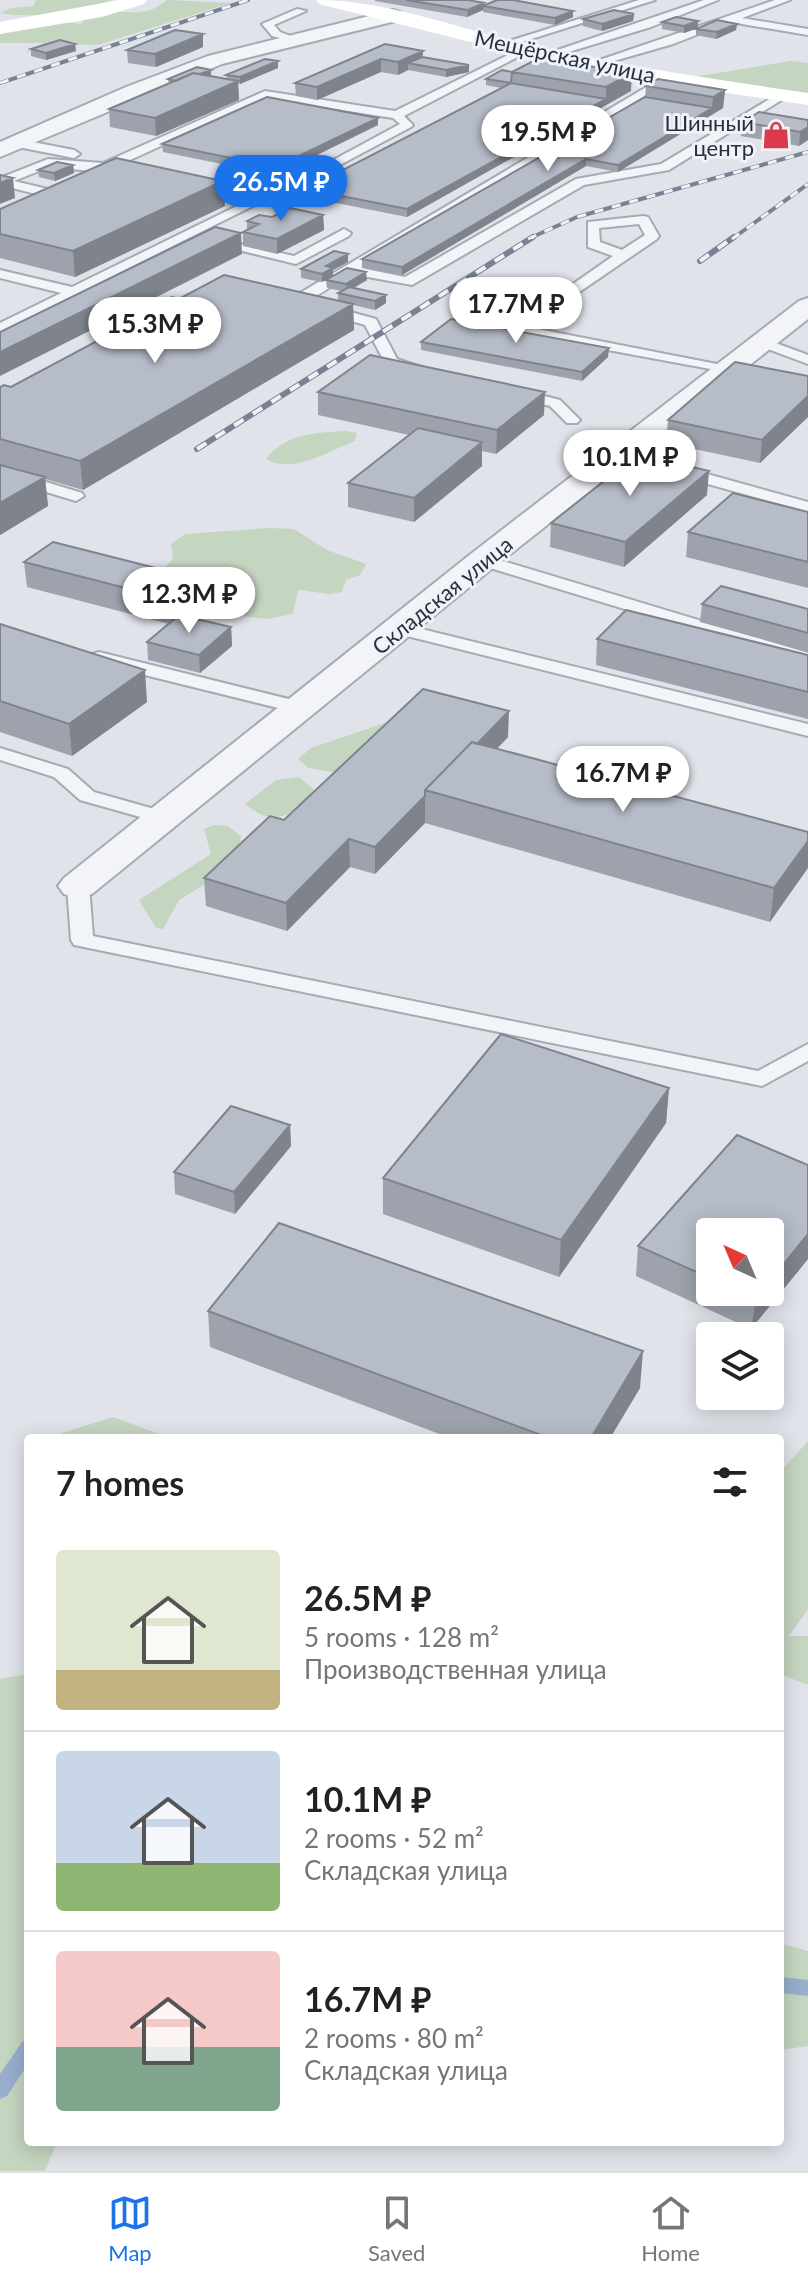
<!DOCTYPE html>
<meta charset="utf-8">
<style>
body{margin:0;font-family:Lato,sans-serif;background:#f6f6f6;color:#222;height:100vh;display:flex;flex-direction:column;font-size:30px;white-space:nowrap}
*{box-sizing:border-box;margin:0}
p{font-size:26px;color:#767676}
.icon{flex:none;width:44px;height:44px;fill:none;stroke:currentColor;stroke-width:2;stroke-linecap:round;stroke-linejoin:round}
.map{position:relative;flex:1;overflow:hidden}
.panel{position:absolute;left:24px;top:1434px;width:760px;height:712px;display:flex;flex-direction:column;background:#fff;border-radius:8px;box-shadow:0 4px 20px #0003}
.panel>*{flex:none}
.needle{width:52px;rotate:316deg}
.buttons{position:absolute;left:696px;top:1218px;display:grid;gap:16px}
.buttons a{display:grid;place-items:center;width:88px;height:88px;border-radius:8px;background:#fff;box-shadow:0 4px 20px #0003;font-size:40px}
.price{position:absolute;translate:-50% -68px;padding:0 18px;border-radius:28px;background:#fff;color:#222;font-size:26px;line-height:52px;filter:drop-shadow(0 2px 4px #0008)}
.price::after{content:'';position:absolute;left:50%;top:48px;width:24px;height:18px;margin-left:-12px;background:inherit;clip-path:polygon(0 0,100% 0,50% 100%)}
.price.selected{background:#1a73e8;color:#fff}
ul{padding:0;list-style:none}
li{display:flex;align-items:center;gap:24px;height:200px;padding:0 32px}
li+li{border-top:2px solid #e0e0e0}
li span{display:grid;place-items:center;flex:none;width:224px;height:160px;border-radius:8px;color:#555}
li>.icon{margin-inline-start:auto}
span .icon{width:96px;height:96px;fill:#fffc;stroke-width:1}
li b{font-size:34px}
h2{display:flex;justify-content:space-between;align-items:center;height:96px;padding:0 32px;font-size:34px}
.dock{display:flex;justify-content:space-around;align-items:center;height:112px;border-top:2px solid #e0e0e0;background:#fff;font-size:22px;color:#767676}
.dock a{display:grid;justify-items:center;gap:4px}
.dock .selected{color:#1a73e8}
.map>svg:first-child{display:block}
</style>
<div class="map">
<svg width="808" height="2171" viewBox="0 0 808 2171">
<rect width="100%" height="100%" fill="#e0e3ea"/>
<path fill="#c4d5c0" d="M36,0H112C80,12 34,19 0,13L11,8L34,6Z
M167,0L230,3L98,45L63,44L25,53L43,43H0V32L65,22L81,24L84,19C95,16 106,12 117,12C139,12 149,15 167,0Z
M791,61L808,63V94L693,77Z
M345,431L357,433L355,441C329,451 292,475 266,459C287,433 314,433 345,431Z
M269,528L294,529L327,550L366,564L360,575L346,580L342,592L330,594L298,590L293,614L267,619L235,615L234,596L170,584L162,571L173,558L171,544L185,534Z
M388,722L346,774L308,768L298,759L311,748Z
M299,777L318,793C288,814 278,830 245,804L276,780Z
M213,825L228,826L241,836L238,864L179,900L163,929L156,928L139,900L211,854L204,829Z
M113,1417L170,1438H58L62,1433Z
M808,1441V1609L789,1636H808V1685L780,1674V1472Z
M23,1675L28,1678V2142H57L45,2171H0V1679Z
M780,1943L808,1951V2046L780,2050Z"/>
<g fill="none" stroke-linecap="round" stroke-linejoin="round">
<path fill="#97afcd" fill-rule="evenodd" d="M780,1977L808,1980V1996L780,1993Z
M28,2039V2064L7,2096L0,2099V2074L22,2042Z"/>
<defs>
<path id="service" d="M639,0H655L509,46L500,44Z
M704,0H718L651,27L552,57L543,55Z
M775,0H790L742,18L808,29V35L730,22L673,44L593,67L588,64Z
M297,9L306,11L274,25L280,32L296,38V42L272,36L262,24Z
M522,48L531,50L404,116L413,125L411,127L308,182L298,179L400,124L393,118L266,98L117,166L134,169V175L49,167L14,181L56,191L58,194L52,198L0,185V178L48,159L103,163L265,91L395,111Z
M665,76L669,77V81L361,268L405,277L576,179L661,164L778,94L788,96L669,170L584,185L412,285L351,274C326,288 298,317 271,295L278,291L295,296Z
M17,139L74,150L80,154L74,158L13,146L11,143Z
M193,182L265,200L0,332V323L61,293L0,278V270L72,287L247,201L189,189V183Z
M643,216L648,217L659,236L657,239L528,327L727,366L734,370L732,373L516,333L509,329L613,256L588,247V222ZM639,224L645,235L622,250L600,242L599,228Z
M344,229L351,233L349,236L296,264L205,242L212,238L294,256Z
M325,305L376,319L397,359L427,369L420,373L386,365L365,325L320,312V306Z
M762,338L808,355V364L757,345V339Z
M514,388L560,400L580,420L577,423H567L550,406L509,396V390Z
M621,450L808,502V512L615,458L613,455Z
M0,468L82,493L84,496L76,501L0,478Z
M483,555L808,653V665L477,564L474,560L477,556Z
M401,624L808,724V736L395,633L392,629L395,625Z
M99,652L309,704L312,708L302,714L92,662L90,658L92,654Z
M0,748L68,769L94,792L172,814L175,818L165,824L80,800L54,777L0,760Z
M78,880L89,886L93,936L758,1071L808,1044V1061L762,1086L74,945L71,940L67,886Z"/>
<path id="minor" d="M393,10L400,12L402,16L400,20L222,64L0,157V142L126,87L208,56Z
M808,298V319L494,567L92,894L78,898L64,894L58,886L64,878L472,553L799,301Z"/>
</defs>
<use href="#service" stroke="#a5aab5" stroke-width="4"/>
<use href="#minor" stroke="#a5aab5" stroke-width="4"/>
<use href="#service" fill="#f3f4f8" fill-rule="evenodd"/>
<use href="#minor" fill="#f3f4f8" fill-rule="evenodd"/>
<path fill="#fff" fill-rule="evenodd" d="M119,0H147L144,4L102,17L0,34V22Z
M316,0C386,0 457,28 525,44C618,65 713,79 808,93V105L651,82L526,56L319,4Z"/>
<defs>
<path id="rail-far1" d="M0,83L248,0
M528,239L577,217L808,152
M732,239L808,184"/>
<path id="rail" d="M700,261L734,237
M197,449L533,237"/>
</defs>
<use href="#rail-far1" stroke="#788295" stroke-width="4"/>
<use href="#rail" stroke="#788295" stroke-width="6"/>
<use href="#rail-far1" stroke="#eff2f7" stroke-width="3" stroke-dasharray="9" stroke-linecap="butt"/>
<use href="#rail" stroke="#eff2f7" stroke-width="4" stroke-dasharray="11" stroke-linecap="butt"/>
</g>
<path fill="#9da2ac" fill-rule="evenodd" d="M375,0H468L484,3V5L573,11V17L555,25L483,12V10L467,17L375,1Z
M634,14L633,21L602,31L583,26V19Z
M698,21V28L684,33L662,29V22Z
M737,24L736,30L716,39L696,35V29Z
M75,44L76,51L46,60L31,56V49Z
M385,44L423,51L422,57L469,65V72L446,77L408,70L398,75L381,72L317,100L296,96L295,83Z
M203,47L156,67L128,63L127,50Z
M278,68L240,84H238L239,100L156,136L110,127L109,109L169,84L168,79L211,70V77L227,79L226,75Z
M502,70L631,91L407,217L306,197V189L501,88L486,85V79Z
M646,86L725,90L723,108L618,172L586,166L402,275L362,267V259L645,97Z
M378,118V125L276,175L163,152L162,144Z
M808,120V140L799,146L741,136L743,122Z
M73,165L74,173L55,181L39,177L38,170Z
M225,206L75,277L0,258V209Z
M323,215L324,230L277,254L243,246V232L247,229V221L272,217Z
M348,262L333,270V276L322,282L301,278V269Z
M326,280H367L354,288L386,303L375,310L353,305L354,330L83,490L45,479L48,506L0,535V387H11L110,334V329L145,315V311L179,299L338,300V293L342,291L327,288Z
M421,342L608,357L582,381L421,350Z
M808,376V417L760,463L666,443L668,420Z
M318,392L544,415L496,454L482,451V466L414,522L348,507V483L409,435L318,415Z
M707,495L624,567L550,547L551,523Z
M808,512V588L686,557L688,532Z
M24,562L213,607L198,619L231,627L232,646L200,673L148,660L147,642L169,624L27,587Z
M702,604L808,609V652L700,622Z
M0,624L147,702L72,756L0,732Z
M597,639L808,655V719L596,665Z
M508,737L497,749L808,832L770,922L425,823L375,874L350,867L287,931L206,906L204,878L284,820Z
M669,1088L666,1123L559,1277L383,1214V1178Z
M290,1125L291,1146L235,1214L175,1194L174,1172Z
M808,1165V1259L751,1329L636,1276L638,1246ZM710,1232L770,1292H710Z
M208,1311L640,1388L610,1438H450L210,1347Z"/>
<path fill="#7f848c" d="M484,3L483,10L467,17L468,10Z
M573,11V17L555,25V18Z
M634,14L633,21L602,31V24Z
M698,21V28L684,33V26Z
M737,24L736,30L716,39L717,32Z
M203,34V47L156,67L155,54Z
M75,44L76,51L46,60V53Z
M423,51L422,64L408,63V70L398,75V62Z
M381,59V72L317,100V87Z
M278,61V68L240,84V77Z
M469,65V72L446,77V70Z
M211,70V77L182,82Z
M632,73L631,91L407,217V209L606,99V87Z
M238,81L239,100L156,136L155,118Z
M725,90L723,108L618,172V165L712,108L713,97Z
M378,118V125L276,175V167Z
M808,127V140L799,146L800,132Z
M586,159V166L402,275V267Z
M73,165L74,173L55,181L54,173Z
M13,178L15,198L0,204V183Z
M223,181L225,206L75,277L73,251Z
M323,215L324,230L277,254V239Z
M241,233L242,254L0,376V352Z
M348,254V262L333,270V276L322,282V274L326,266Z
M366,272L367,280L346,292V284Z
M386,295V303L375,310V301Z
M353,304L354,330L83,490L80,461Z
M609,348L608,357L582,381V372Z
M545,392L544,415L496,454L497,430Z
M808,396V417L760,463L762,440Z
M482,442V466L414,522V498Z
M709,471L707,495L624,567L625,542Z
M45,477L48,506L0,535V503Z
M211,582L213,607L186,628L184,603Z
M231,627L232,646L200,673L199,655Z
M145,670L147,702L72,756L69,724Z
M509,711L508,737L450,797L429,792Z
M425,796V823L375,874V847Z
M349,839L350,867L287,931L286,903Z
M808,841V868L770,922L774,888Z
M669,1088L666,1123L559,1277L561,1240Z
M290,1125L291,1146L235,1214L234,1192Z
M808,1234V1259L751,1329L756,1299L761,1292H770V1281Z
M643,1351L640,1388L610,1438H591Z"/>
<path fill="#b6bcc8" stroke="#7f848c" stroke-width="2" d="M406,0H468L484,3L468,10Z
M497,0H513L573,11L555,18L483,6Z
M614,10L634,14L602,24L583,19Z
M676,17L698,21L684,26L662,22Z
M717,20L737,24L717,32L696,29Z
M175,30L203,34L155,54L127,50Z
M60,40L75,44L46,53L31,49Z
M385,44L423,51L398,62L381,59L317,87L295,83Z
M422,57L469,65L446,70L408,63Z
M539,58L632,73L606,87L512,72Z
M265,59L278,61L240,77L226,75Z
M197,67L211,70L200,74L193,73L176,81L168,79Z
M502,70L512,72L511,83L486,79Z
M193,73L238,81L155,118L109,109Z
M658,79L725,90L713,97L646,86Z
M511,83L606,99L407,209L306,189Z
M267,97L378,118L276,167L162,144Z
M645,97L712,108L618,165L586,159L402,267L362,259Z
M759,112L808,120V127L800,132L743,122Z
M116,158L223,181L73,251L0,234V209Z
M57,162L73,165L54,173L38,170Z
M0,175L13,178L0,183Z
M290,208L323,215L277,239L243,232L259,224L247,221L259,215L272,217Z
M215,227L241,233L0,352V332Z
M334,251L348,254L326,266L333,268L322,274L301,269Z
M347,268L366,272L346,284L326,280Z
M224,275L353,304L80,461L0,439V387L4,385L11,387L116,331L110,329L151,312L145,311L172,297L179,299Z
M349,287L386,295L375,301L338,293Z
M451,319L609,348L582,372L421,342Z
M370,355L545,392L497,430L318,392Z
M735,362L808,376V396L762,440L668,420Z
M418,428L482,442L414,498L348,483Z
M638,454L709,471L625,542L551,523Z
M0,465L45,477L0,503Z
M733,493L808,512V562L688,532Z
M53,542L211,582L184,603L24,562Z
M721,586L808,609V633L702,604Z
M626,610L808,655V692L597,639Z
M179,615L231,627L199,655L147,642Z
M0,624L145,670L69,724L0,701Z
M423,689L509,711L477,744L472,742L425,790V796L375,847L349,839L286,903L204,878L270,816L284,820Z
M472,742L808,832V841L774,888L425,790Z
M501,1034L669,1088L561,1240L383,1178Z
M231,1106L290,1125L234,1192L174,1172Z
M737,1135L808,1165V1234L770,1281V1232H710V1278L638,1246Z
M279,1223L643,1351L591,1438H549L208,1311Z
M741,1292H761L756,1299Z"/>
<defs>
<symbol id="shop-bare" viewBox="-9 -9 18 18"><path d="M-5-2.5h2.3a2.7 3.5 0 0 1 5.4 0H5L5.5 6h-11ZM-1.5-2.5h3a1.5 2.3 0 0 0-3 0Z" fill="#da3a4c" stroke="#eff2f7" stroke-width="2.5" paint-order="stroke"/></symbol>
</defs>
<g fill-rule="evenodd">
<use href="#shop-bare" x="756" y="115" width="40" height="40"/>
</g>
<g text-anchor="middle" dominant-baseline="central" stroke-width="6" stroke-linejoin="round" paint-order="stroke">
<g font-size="22" fill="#273043" stroke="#eff2f7">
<text transform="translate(565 56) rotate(12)">Мещёрская улица</text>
<text transform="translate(442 595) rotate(-39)">Складская улица</text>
</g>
<g font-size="22" fill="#273043" stroke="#eff2f7" text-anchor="end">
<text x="754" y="122">Шинный<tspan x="754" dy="25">центр</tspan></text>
</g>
</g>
</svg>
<div class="buttons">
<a><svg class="needle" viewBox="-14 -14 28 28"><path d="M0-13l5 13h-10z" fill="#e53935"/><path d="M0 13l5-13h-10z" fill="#767676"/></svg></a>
<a><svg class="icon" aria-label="layers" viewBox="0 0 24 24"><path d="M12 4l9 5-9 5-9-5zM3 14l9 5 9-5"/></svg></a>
</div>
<b class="price" style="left:548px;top:173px">19.5M ₽</b>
<b class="price selected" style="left:281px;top:223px">26.5M ₽</b>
<b class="price" style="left:516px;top:345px">17.7M ₽</b>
<b class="price" style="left:155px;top:365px">15.3M ₽</b>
<b class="price" style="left:630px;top:498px">10.1M ₽</b>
<b class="price" style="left:189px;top:635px">12.3M ₽</b>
<b class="price" style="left:623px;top:814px">16.7M ₽</b>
<section class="panel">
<h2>7 homes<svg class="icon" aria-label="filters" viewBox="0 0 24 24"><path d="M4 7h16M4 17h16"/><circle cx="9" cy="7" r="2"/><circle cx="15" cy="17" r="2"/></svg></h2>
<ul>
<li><span style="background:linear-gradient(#dfe7d0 75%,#c2b280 0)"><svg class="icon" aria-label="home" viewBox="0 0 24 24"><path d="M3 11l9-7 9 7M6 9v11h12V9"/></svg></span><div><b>26.5M ₽</b><p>5 rooms · 128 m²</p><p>Производственная улица</p></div></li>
<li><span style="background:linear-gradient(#c9d6e8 70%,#8fb573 0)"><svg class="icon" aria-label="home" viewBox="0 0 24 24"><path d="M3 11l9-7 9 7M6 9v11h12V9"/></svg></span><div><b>10.1M ₽</b><p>2 rooms · 52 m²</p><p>Складская улица</p></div></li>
<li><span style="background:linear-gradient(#f6c9c9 60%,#7fa58c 0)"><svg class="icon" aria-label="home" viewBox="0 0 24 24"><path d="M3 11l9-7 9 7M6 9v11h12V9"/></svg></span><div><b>16.7M ₽</b><p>2 rooms · 80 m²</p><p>Складская улица</p></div></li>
</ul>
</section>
</div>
<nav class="dock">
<a class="selected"><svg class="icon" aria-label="map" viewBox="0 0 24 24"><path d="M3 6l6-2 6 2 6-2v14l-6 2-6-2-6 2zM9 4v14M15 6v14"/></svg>Map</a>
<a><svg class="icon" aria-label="saved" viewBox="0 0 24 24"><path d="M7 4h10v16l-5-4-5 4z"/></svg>Saved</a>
<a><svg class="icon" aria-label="home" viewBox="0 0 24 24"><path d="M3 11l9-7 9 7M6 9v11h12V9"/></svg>Home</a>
</nav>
